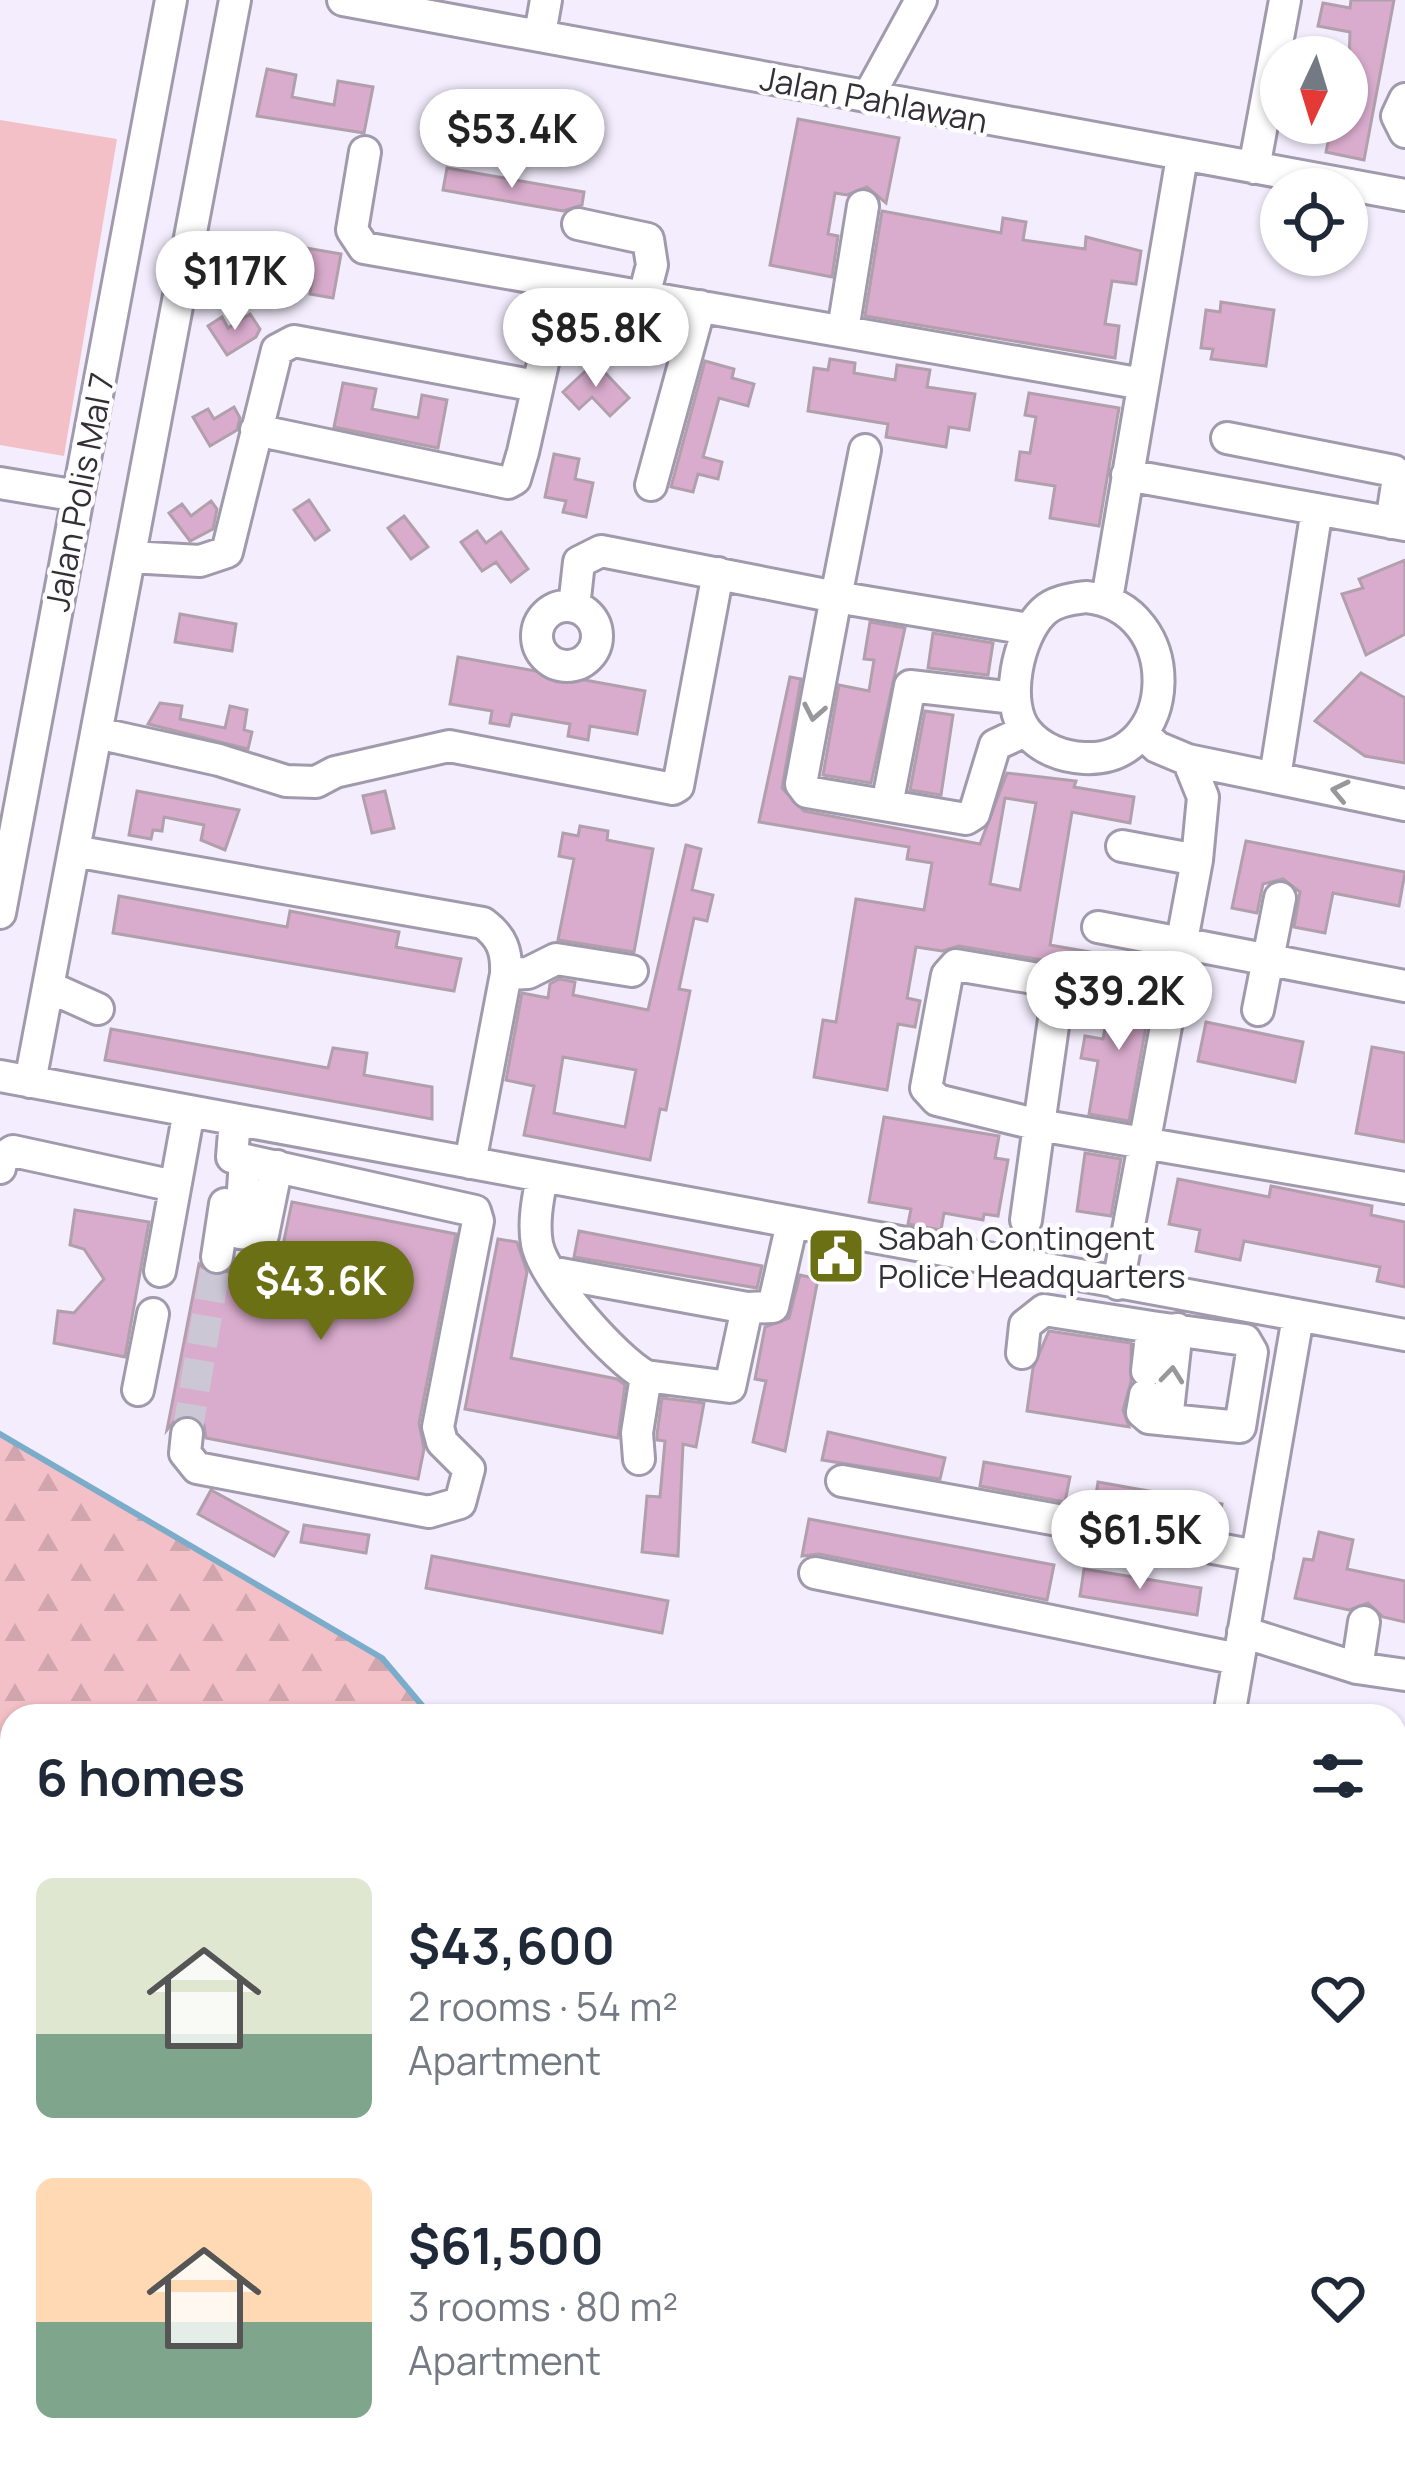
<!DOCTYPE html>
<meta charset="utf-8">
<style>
body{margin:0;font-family:Manrope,sans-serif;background:#f6f6f7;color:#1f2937;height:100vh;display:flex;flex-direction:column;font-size:45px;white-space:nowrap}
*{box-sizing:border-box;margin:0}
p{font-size:39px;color:#747a83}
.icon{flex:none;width:66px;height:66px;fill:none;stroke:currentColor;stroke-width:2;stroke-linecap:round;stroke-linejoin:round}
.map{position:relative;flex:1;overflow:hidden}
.panel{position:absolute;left:0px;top:1704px;width:1407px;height:771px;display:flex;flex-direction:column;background:#fff;border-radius:36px 36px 0 0;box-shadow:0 3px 9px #0004}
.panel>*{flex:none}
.needle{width:78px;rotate:184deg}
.buttons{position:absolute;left:1260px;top:36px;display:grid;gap:24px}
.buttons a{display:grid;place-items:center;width:108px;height:108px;border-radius:50%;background:#fff;box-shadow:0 3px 9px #0004;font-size:60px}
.price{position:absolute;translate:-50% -102px;padding:0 27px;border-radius:42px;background:#fff;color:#222;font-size:39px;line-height:78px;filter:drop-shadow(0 3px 6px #0008)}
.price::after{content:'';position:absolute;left:50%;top:72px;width:36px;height:27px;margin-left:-18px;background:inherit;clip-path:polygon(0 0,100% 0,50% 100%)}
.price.active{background:#6c7014;color:#fff}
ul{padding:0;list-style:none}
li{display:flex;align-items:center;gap:36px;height:300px;padding:0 36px}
li span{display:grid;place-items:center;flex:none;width:336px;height:240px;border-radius:18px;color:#555}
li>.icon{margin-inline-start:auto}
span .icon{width:144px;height:144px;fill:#fffc;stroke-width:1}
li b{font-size:51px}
h2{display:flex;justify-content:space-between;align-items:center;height:144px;padding:0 36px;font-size:51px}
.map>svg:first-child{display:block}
</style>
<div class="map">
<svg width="1405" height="2474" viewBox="0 0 1405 2474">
<defs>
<pattern id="forest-firs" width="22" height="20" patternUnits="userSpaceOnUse" patternTransform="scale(3)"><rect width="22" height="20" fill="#f2c0c6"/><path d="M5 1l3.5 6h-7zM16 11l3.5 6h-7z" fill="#d0a5ab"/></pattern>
</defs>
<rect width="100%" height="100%" fill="#f3edfd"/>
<path fill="url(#forest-firs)" d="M0,1434L382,1658L431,1716H12V2056L5,1977H0Z
M12,2080V2393L0,2392V2175Z
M1405,2097V2474H1140L1109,2463H1395V2098Z
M395,2463H1050L1030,2474H387Z"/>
<path fill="#f2c0c6" d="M0,120L117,139L64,456L0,445Z"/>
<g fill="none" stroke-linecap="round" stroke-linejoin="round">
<path stroke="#7badca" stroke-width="6" d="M0,1434L382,1658L431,1716
M1395,2098L1405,2097"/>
</g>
<path fill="#d9accd" stroke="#b19fac" stroke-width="3" fill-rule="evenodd" d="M1351,0H1394L1364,160L1326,152L1332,123H1347L1350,32L1318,26L1323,3L1350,8Z
M267,69L296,75L292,97L334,105L338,81L373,87L364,133L257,116Z
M798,119L899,138L886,203L867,187L847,195L835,193L828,234L838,236L832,277L770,265Z
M447,168L584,192L582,205L563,211L443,190Z
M882,211L1001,233L1003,218L1026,222L1023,240L1085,249L1086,237L1141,251L1136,284L1112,281L1105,324L1119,326L1115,358L865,316Z
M243,237L341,254L333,298L310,294L314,270L263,261L259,281L236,277Z
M1221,302L1274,310L1266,366L1211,359L1213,349L1201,348L1206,310L1220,312Z
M250,314L260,329L256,337L227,355L208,326L222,317L228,328Z
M830,359L855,363L854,373L895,380L897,365L930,370L927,387L975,394L969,430L949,427L946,447L886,437L888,424L808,411L814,368L828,370Z
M705,361L734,369L732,378L754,384L748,406L719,398L703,457L722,462L718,479L698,474L693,492L671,487Z
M595,362L629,398L610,416L592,397L579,409L563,392Z
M343,383L376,389L372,409L418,418L422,395L447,400L438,448L334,427Z
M1029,393L1119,408L1099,526L1050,518L1055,486L1016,480L1020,452L1030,453L1036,417L1025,415Z
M234,407L240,418L237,430L210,446L193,417L208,409L214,419Z
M554,454L579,459L575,479L593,483L586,517L563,512L566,501L545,497Z
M309,500L329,530L315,540L294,510Z
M211,501L217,509L213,529L190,541L169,513L182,504L191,516Z
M404,516L428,547L411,559L388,528Z
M477,531L486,543L501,532L528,569L511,582L496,562L482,571L461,542Z
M1405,560V634L1366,655L1342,594L1363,588L1359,579Z
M180,614L236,624L232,651L175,642Z
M870,622L905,628L871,783L823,775L839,685L869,691L874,660L864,659Z
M933,633L993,643L988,675L928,668Z
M458,657L645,691L637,734L590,726L588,740L568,736L570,724L512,714L509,726L490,723L492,711L450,704Z
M1361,673L1405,698V763L1365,756L1315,721Z
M790,677L801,679L782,788L804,811L980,844L1007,773L1076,781L1074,787L1134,797L1130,823L1072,812L1050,945L1090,952L1086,976L1063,972L1048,961L959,946L942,951L916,947L907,998L920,1001L915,1027L898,1024L887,1090L814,1077L823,1020L836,1022L856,899L924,910L932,863L907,859L909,847L759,822ZM1005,798L1036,803L1020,890L990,884Z
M160,703L182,706L180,719L225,728L230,706L247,710L244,730L252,732L248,749L148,724Z
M925,711L953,715L941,795L910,790Z
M137,791L239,810L225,850L201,840L204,825L164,817L162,831L153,830L151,839L129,835Z
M385,791L394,828L372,833L363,796Z
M580,826L608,831L607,840L653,849L634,952L558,940L574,859L559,856L563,833L578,836Z
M1246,841L1405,872L1399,906L1333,893L1325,933L1294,927L1300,892L1283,879L1263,884L1257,913L1232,908Z
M686,845L701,849L692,890L713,895L707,921L694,918L679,989L690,991L666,1110L660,1109L650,1160L524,1135L534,1086L506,1080L522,993L548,998L550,984L559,979L575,982L573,995L648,1010ZM563,1057L636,1070L625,1127L554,1113Z
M119,896L287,927L290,911L399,932L396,947L461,959L454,991L113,933Z
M1113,986L1152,993L1129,1121L1089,1114L1098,1061L1081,1058L1085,1036L1103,1039Z
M1206,1022L1303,1042L1295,1082L1198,1061Z
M111,1029L328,1068L333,1048L367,1053L364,1075L432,1087V1119L105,1060Z
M1372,1047L1405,1053V1142L1356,1133Z
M884,1117L999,1136L995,1158L1008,1160L998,1216L984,1214L983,1220L944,1213L941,1230L908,1224L911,1209L869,1202Z
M1085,1153L1121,1159L1111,1216L1077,1211Z
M1178,1179L1269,1197L1271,1186L1372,1206L1371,1215L1405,1222V1287L1377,1281L1380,1267L1244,1241L1240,1260L1196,1251L1200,1230L1169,1224Z
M292,1202L456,1234L419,1423L424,1449L418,1479L206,1438L204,1425L190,1415L178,1417L167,1430L199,1264L215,1276L231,1270L236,1261L278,1269Z
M75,1210L149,1222L125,1357L54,1343L58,1311L74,1313L104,1279L84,1249L70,1245Z
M579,1231L762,1266L757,1288L574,1257Z
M498,1239L517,1242L527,1272L511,1358L617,1379L625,1385L618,1438L465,1409Z
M800,1275L818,1279L785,1451L753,1442L766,1381L755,1379L765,1327L789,1318Z
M1049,1331L1131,1343V1382L1123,1410L1129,1427L1027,1411L1033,1368Z
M662,1398L704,1403L696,1447L683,1444L678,1556L642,1552L647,1496L660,1497L665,1441L657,1440V1434Z
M828,1432L945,1458L940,1479L822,1460Z
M984,1462L1070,1477L1065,1502L980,1486Z
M1098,1482L1222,1504L1218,1529L1094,1507Z
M211,1490L288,1532L274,1556L198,1514Z
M809,1519L1054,1565L1047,1600L819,1554L802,1556Z
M304,1525L369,1535L366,1553L301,1542Z
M1319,1532L1353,1540L1347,1569L1405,1581V1622L1383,1617L1368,1603L1349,1610L1295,1598L1304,1559L1313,1560Z
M432,1556L668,1601L662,1633L426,1588Z
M1084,1569L1201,1588L1197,1615L1080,1596Z"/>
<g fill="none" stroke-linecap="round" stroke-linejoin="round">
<path stroke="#ccc7d5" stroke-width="30" stroke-dasharray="30 15" stroke-linecap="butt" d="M187,1434L217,1257"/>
<defs>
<path id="minor" d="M343,0L1405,195
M540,34L546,0
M868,97L921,0
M1405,99L1397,116L1405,132
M365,152L352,230L364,248L1143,384
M1254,168L1285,0
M578,224L648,239L652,265L644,296
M843,330L863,206
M256,430L508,483L515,479L523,452L561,283
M1227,438L1394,471L1398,478L1391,523
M865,450L836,597L1029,629
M1127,475L1405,525
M0,483L78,496
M651,485L700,306
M130,557L200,561L227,552L277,350L294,341L536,386
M1086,597C1186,607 1180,763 1084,758C1063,757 1041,749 1027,732C1003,704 1018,636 1043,612C1054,601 1071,599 1086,597Z
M1107,599L1182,157
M537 636a30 30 0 1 1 60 0a30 30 0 1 1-60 0Z
M574,607L579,562L601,551L836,597L801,784L807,792L966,819L974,814L995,745L1025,731
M97,733L219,760L286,781L316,782L335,772L449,746L673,789L678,786L718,573
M1142,733L1157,747L1188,760L1405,805
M1275,777L1317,509
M887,805L910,686L1014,698
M1122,846L1197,860
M74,851L483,923C502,937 507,951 506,974L470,1163
M0,913L171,0
M1098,927L1405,986
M506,974L528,973L556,959L632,971
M49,987L98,1009
M1258,1010L1280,898
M0,1076L1405,1335
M30,1082L235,0
M245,1160L240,1233L263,1235L277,1166
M0,1168L2,1158L13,1151L174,1186
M542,1177C538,1198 533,1222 537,1244C544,1279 615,1359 646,1376L637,1433L639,1459
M1026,1220L1039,1125L937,1100L926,1088L947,975L956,965L1045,980L1057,998L1039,1125L1405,1188
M217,1257L225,1204
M160,1271L189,1111
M550,1272L747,1308
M1118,1284L1197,860L1203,797L1188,760
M1022,1353L1025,1325L1044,1310L1152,1327
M646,1376L730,1387L747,1308L773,1307L792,1223
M138,1390L153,1314
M1145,1395L1142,1412L1149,1418L1240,1427L1252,1352L1245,1340L1152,1327L1147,1371
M1167,1420L1177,1329
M187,1434L185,1453L197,1468L429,1512L460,1503L469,1469L442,1442L438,1427L478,1221L475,1211L232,1157L235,1120
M842,1481L1257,1556
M815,1573L1238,1659
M1243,1632L1357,1668L1405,1675
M1357,1668L1364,1622
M1229,1716L1298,1317
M1395,1922L1405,1927
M1395,2022L1405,1998"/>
</defs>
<use href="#minor" stroke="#a09aac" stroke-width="36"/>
<use href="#minor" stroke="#fff" stroke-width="30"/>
</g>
<defs><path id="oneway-chevron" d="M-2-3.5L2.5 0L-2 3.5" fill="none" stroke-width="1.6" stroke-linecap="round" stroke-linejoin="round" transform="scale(3)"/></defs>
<g stroke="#98979b">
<use href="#oneway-chevron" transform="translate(814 712) rotate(101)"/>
<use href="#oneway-chevron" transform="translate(1340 791) rotate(-168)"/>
<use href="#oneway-chevron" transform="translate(1172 1375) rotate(-84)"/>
</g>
<defs>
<symbol id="civic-square" viewBox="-11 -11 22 22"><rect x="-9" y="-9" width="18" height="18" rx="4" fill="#6c7014" stroke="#fefefe"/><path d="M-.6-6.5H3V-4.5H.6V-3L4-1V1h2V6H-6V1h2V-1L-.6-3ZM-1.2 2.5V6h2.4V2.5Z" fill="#fff"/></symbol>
</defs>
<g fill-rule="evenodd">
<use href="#civic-square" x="803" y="1223" width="66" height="66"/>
</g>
<g text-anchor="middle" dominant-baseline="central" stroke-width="9" stroke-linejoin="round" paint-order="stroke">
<g font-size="33" fill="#322f37" stroke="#fefefe">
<text transform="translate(874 99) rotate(11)">Jalan Pahlawan</text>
<text transform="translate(79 492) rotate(-79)">Jalan Polis Mal 7</text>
</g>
<g font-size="33" fill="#322f37" stroke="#fefefe" text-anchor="start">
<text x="878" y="1237">Sabah Contingent<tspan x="878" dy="38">Police Headquarters</tspan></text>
</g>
</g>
</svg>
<div class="buttons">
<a><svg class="needle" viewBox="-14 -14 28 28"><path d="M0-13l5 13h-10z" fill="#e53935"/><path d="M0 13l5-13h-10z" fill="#747a83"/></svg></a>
<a><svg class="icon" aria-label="locate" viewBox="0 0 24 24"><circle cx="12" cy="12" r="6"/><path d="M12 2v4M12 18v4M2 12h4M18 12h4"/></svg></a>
</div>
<b class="price" style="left:512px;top:191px">$53.4K</b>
<b class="price" style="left:235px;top:333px">$117K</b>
<b class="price" style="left:596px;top:390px">$85.8K</b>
<b class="price" style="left:1119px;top:1053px">$39.2K</b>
<b class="price active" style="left:321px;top:1343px">$43.6K</b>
<b class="price" style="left:1140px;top:1592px">$61.5K</b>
<section class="panel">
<h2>6 homes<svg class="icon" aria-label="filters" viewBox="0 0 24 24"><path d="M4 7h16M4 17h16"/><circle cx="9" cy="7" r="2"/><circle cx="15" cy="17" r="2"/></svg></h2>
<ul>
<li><span style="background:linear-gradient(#dfe7d0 65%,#7fa58c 0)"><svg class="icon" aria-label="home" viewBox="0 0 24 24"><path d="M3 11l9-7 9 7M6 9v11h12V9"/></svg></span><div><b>$43,600</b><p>2 rooms · 54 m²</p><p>Apartment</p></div><svg class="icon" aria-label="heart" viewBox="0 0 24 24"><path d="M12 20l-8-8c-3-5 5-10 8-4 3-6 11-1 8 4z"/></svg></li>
<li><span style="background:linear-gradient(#ffd9b3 60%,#7fa58c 0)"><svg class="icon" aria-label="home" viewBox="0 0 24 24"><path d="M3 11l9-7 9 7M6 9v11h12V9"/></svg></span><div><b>$61,500</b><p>3 rooms · 80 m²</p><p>Apartment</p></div><svg class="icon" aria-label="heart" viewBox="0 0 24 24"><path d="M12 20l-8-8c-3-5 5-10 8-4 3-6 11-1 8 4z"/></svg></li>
</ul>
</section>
</div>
